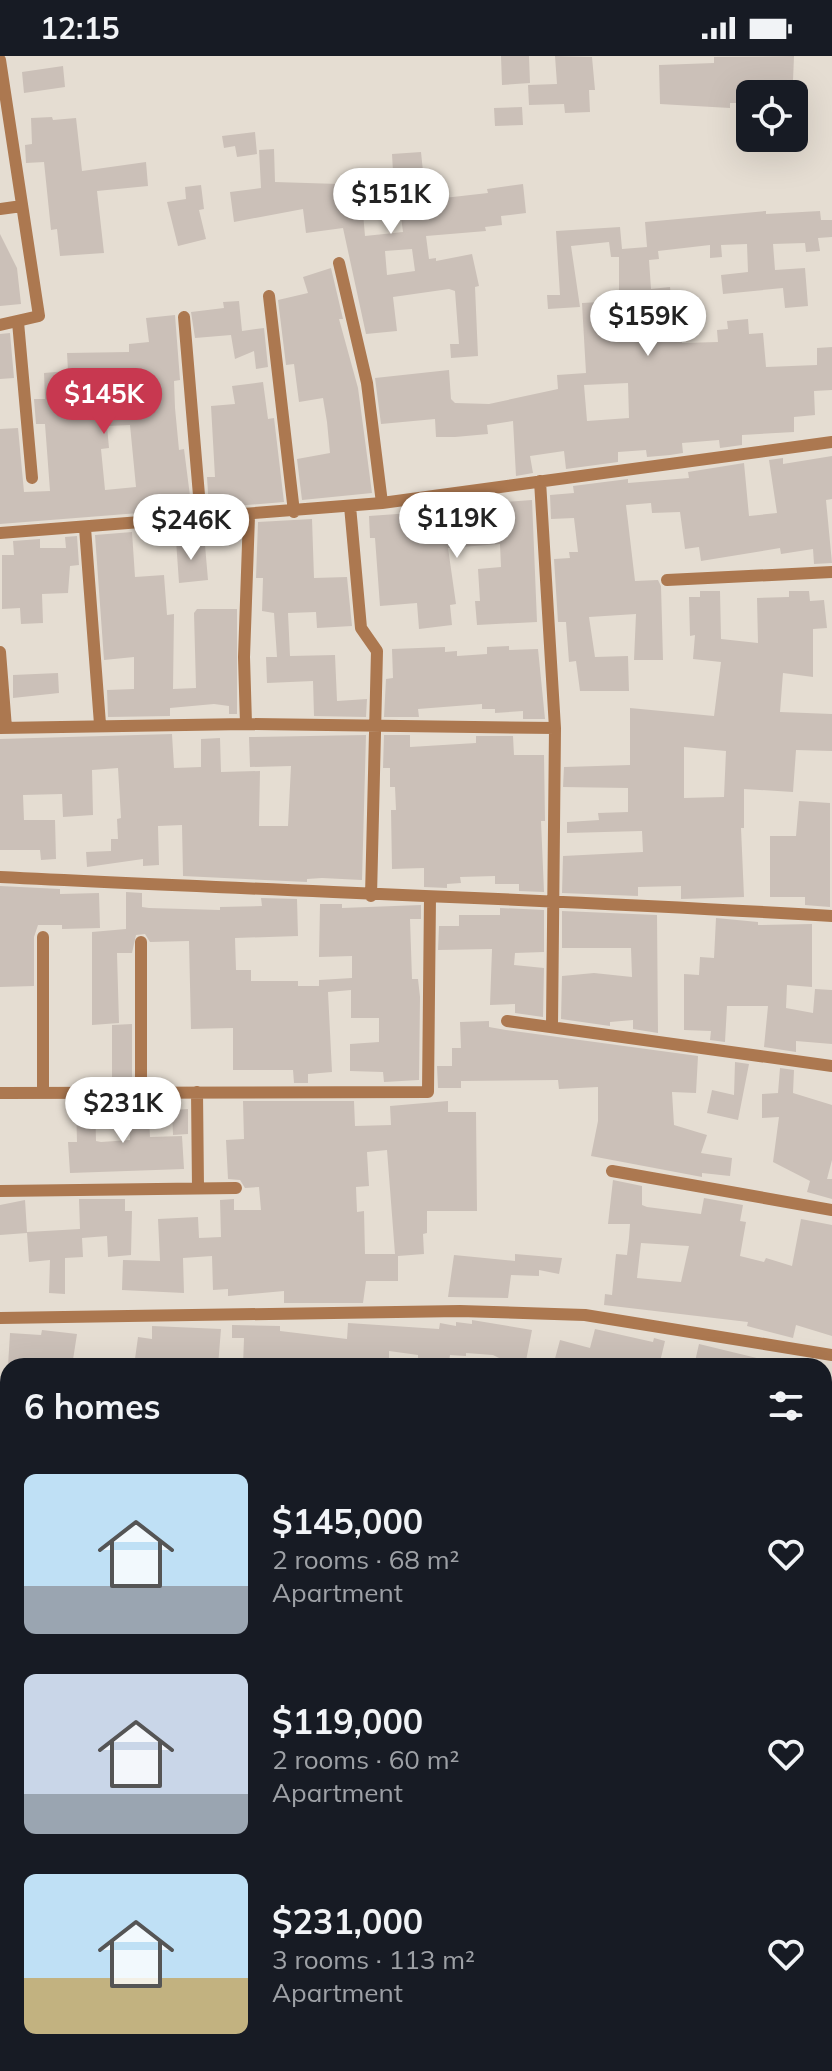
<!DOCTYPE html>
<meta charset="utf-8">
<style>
body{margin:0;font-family:Mulish,sans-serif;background:#242831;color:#f1f3f6;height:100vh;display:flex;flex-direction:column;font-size:30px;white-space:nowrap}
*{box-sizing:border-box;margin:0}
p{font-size:26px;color:#9ea1a6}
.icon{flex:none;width:44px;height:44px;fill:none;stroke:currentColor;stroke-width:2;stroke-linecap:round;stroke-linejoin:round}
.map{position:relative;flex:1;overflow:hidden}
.drawer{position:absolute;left:0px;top:1302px;width:832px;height:714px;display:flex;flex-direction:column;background:#171b24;border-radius:24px 24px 0 0;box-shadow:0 8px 32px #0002}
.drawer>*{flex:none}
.tools{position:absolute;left:736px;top:24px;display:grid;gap:16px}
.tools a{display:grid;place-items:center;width:72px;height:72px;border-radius:12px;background:#171b24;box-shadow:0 8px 32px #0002;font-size:40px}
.price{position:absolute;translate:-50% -68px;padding:0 18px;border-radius:28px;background:#fff;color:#222;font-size:26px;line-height:52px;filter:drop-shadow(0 2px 4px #0008)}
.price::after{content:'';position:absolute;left:50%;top:48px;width:24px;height:18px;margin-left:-12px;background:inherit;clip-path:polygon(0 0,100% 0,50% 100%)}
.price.active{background:#c83850;color:#fff}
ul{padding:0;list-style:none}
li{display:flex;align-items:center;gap:24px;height:200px;padding:0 24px}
li span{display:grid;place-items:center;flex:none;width:224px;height:160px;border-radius:12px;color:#555}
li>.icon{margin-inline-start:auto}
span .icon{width:96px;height:96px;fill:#fffc;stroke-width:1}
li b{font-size:34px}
h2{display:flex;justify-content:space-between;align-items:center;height:96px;padding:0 24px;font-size:34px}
.status{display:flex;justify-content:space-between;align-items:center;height:56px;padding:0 40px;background:#171b24;direction:ltr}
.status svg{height:22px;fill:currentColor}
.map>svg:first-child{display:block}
</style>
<div class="status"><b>12:15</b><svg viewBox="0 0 49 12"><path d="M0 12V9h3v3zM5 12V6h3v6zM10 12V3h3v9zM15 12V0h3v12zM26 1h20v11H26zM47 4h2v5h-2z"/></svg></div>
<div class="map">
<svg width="832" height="2015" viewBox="0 0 832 2015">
<rect width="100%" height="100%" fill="#e5ddd2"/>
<path fill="#cbc0b8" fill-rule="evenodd" d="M501,0H529L530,27L502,29Z
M555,0L592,1L595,34H589L590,56L565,57L564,48L529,49L528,29L557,28Z
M794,0L793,25L760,24V38H750L748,47H730V52L660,48L659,9L714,7V1Z
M63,10L65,31L24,37L22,16Z
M522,51L523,69L495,70L494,52Z
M52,61L53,64L76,62L82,115L146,106L148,130L97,135L104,197L60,200L57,173L51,174L44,106L26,107L25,89L32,88L31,62Z
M255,76L257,98L237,101L235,90L224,92L222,80Z
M274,93L275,126L339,128L340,139L394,133L392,98L421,96L426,144L488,137L487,133L523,128L526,157L501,160L502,169L485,171L486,175L426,180L429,203L436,202V205L472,198L479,230L475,231L478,300L451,302L450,288H459L455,235L449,233L393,241L397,275L366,278L343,172L306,177L303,153L234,166L230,136L261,132L259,94ZM400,153L403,176L365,180L363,157ZM412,193L415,215L387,219L385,195Z
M201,129L204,153L199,154L206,183L178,190L167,146L186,143L185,131Z
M766,155V158L820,155L821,164H832V181L818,182L820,195L806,196L805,187L773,188L775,214L805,212L808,250L785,252L783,232L723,238L721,219L748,216L747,188L721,189L722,201L710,202V189L658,195L659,203L649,204L651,233L670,231L674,267H679L682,287L718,286L717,274L728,273L727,265L748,263L749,278L763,277L766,311L817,309V292L832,291V334L814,335L815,359L794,361V376L742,379V389L720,392L719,384L682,387L683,397L670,399L647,401L646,394L618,396V406L566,413L564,395L530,400L533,417L516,420L513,365L487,369L488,378L455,381H436L435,363L381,368L375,322L449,314L451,343L455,347L489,348L558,333L557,319L586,317L582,247L619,245V201H611L609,186L571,190L580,251L548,253L547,239H560L556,175L620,171L622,193L647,191L645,166ZM628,327L629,362L587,365L584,329Z
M0,178L17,212L21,248L0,250Z
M331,212L343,263H339L358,332L372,437L302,444L297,403L330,397L327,366L323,342L299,346L294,308L286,309L278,244L308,237L303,221Z
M239,245L242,275L264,272L268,311L256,313L254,295L235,303L231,279L195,282L191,256L224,252L223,246Z
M175,259L180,324L174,325L175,352L179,394L184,393L190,440L163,443L164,455L0,468V373L18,372L24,436L50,435L45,368H36L34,343H45L44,317L68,315L67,297L129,296V288L149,286L146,262ZM130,369L136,431L105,434L101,393L109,392L107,370Z
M10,277L14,322L0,323V278Z
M263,326L268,363L274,362L284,446L209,452L207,421H215L211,350L235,348L232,330Z
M832,400V443L826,444L832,507L814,508L813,493L781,498L780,492L701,505L699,491L685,493L680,456L652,457L651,447L626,449L635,525L658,524L661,530L663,604H634L636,558L589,561L595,601L628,600L629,635H580L576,605L569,606L566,566H558L554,503L570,502L569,496H578L574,462L551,463L550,439L574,437L573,430L628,423V427L689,422L688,416L744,407L749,460L777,457L769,404L783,402V408Z
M532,444L537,566L477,569L475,545H480L478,513L501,511L500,488L448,492L456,548L450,549L452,569L419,573L417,547L380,550L375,482H370L369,460L411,457V452L440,448V451Z
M312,463L314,522L347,521L352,570L317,572L316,556L288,557L290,600L335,599L337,645L367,643L366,661L314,660L313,625L267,627L266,601H277L274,557L262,555L263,522H256L258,466Z
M132,476L135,521L164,519L167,559L174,558L173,633L196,632L194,557L197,553H237V658H229V650L214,648L170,652V660L108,661L107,634L134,633V601L104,604L95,479Z
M77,480L79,509L70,510L68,537L42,538L43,567L21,568L20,552L2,553V499H14L13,485L40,483V492H66L65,481Z
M188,483V490L205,489L208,524L179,527L176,484Z
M700,535H720L721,583L758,587L757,542L789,541V535H809L810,545L824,544L827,572L813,573V621L783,617L780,656L832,658V695L796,694L793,736L744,733V772H741L744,841L681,843V830L638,831V840L562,837L563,800L643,796L642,775L567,777V766L599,764L598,757L628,756V732L563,731L564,711L630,709V652L714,660L721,606L693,603L695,579L690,580L689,541H700ZM684,691L726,695L724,741L684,742Z
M509,590V594L538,593L545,663H523V655L495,657V653H482V648L418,653L419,661H384L386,623L393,622L392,593L445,591V596L457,595V600L487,598V591Z
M58,617L59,637L13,642V619Z
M172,678L174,712L201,711V683L220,682L221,716L260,715L259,770H288L291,710L250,711L249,681L366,679L362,824L322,822L307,823V826L183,820L182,769L158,770L159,809L143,810V803L87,811L86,796L111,795V783H118L117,763L121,762L118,712L92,714L93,759L63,761L62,738L23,739L24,764H55L56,803L41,804L40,794H0V683Z
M384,679H410V691L476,687V680H513L514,699H544L545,765H541L544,836L519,835V828H495V820L460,821L461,827L447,828V832L424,831V812L392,813L391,754H396L395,731H390V712H383Z
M799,745L830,747V851L805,849V841H770V780H796Z
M0,830L60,833V838L99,837L100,872L62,873V869H38L34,881V930L0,931Z
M126,836L142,837V851L149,852L220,854V851L262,850L261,842L297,843L298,880L235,882L236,914H251V925H298V930H319V924L352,922V900L319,901L320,848H342V852L421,849V863H410L412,923H418L420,941L419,1024L384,1026L383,1016L350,1015V988L379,986V962H351V934L328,936L332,1016L308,1018V1027H294L293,1014H233V972L191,973L189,885L150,886L145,878L136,879L132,897H117L119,967L92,969V876L126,873Z
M500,852L544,854V896L515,897L514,909L544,912L543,961L515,957V948L490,949L492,893L438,894L439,870H459V859H500Z
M562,855L657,859L658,977L633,973V964L610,966V970L561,963L562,920L594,917L632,921L631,892H562Z
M716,862L758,866V869L812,868V931L787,929L786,952L813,957L815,933L832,934V988L796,985V996L764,991L768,950H727L725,986L710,984L711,975L684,974V918L699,919L700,901L714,902Z
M489,965V971L506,974L698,1000L696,1037L672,1036L674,1069L707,1079L701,1097L732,1102L730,1120L702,1117V1121L591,1100L598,1065V1031L559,1033L558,1024L461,1025V1032H438L437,1010H452V992H461L460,966Z
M132,968V1026L112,1025V969Z
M735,1006L749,1008L738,1064L707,1057L712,1034L734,1039Z
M780,1012L794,1014L793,1037L832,1049V1104L827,1123H832V1143L807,1136L810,1125L773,1106L779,1061L762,1062V1038L778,1037Z
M243,1045H354L355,1070L391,1069L390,1050L448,1045V1056H476L477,1155H427V1177L423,1178L424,1198L398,1200V1225H366L363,1247H284V1235L228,1240V1233L213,1234L212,1200L183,1202L184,1237L122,1234L123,1204L160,1205L158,1163L198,1161L199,1182L221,1181L220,1144L234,1143V1154H261L259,1131L245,1132L240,1124L228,1123L226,1084L244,1083ZM387,1094L395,1198H365L364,1155L357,1156L356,1131L369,1130L367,1096Z
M76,1046H95L96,1085L101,1086L130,1084L128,1046H148L150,1081L182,1080L184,1113L70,1117L68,1086H77Z
M188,1053V1078L173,1079L172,1054Z
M613,1124L642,1130V1149L647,1151L701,1158L704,1142L743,1149L740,1165L746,1166L740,1200L764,1206L766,1202L792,1210L801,1163L832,1169V1280L796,1269L793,1282L747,1270L748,1266L604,1249L605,1238L612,1239L616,1198L627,1199L629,1182L630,1168H608ZM641,1187L689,1190L681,1226L637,1222Z
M79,1143H125V1155H132L131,1199L108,1201L107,1180L82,1182L83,1201L65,1202V1238L49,1237L50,1204L29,1206L27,1177L0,1179V1149L25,1144L27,1176L80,1173Z
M515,1198L562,1202L559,1218L539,1214V1220L511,1219L508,1242L448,1241L454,1199L515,1205Z
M472,1264L532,1274L525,1310H499L501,1303L493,1299L466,1297V1300L450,1299L449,1305L433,1302V1306L418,1304V1299L389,1295V1307L325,1305L324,1310H243L244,1282H232V1269L280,1270V1275L347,1283L348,1267L439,1273L440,1267L456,1270V1266L472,1268Z
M152,1270L221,1273L218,1310H134L138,1281L152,1283Z
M595,1273L653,1286L654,1282L665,1285L659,1310H553L560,1284L590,1292Z
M42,1274L77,1278L72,1310H8L10,1277L41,1279Z
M699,1288L773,1306V1310H694Z"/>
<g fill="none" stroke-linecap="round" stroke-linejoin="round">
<path stroke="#ac7850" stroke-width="12" d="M0,4L39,260L0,269
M0,153L22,150
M339,207L367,327L382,447
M269,240L294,456
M184,261L201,463
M18,266L32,422
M540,425L555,672L552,970
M350,450L361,572L377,595L371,840
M85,472L100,668
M0,477L382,447L832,386
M667,524L832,516
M0,596L6,672
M246,668L244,601L249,460
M0,672L246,668L555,672
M0,821C277,835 555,843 832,860
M141,886V1036
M507,965L832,1010
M43,1036V881
M197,1036L198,1132
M0,1037L428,1036L430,841
M612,1115L832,1154
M0,1135L236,1132
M0,1262L460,1255L585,1259L832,1299
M0,1364H8
M824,1415L832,1417
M5,1426H8
M824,1509L832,1512
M824,1632L832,1635"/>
<path stroke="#ac7850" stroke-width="16" d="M0,1459L8,1462
M824,1768H832"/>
</g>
</svg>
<div class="tools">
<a><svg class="icon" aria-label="locate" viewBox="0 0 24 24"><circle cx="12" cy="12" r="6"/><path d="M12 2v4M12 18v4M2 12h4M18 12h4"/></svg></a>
</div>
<b class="price" style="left:391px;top:180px">$151K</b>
<b class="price" style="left:648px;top:302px">$159K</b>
<b class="price active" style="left:104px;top:380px">$145K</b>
<b class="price" style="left:457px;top:504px">$119K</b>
<b class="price" style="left:191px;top:506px">$246K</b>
<b class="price" style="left:123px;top:1089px">$231K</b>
<section class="drawer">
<h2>6 homes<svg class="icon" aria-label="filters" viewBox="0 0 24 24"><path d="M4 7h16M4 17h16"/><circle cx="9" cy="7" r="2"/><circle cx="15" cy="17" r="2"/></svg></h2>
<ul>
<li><span style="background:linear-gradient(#bfe0f5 70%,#9aa5b1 0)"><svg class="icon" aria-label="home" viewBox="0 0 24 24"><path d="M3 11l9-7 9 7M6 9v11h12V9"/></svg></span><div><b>$145,000</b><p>2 rooms · 68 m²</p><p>Apartment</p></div><svg class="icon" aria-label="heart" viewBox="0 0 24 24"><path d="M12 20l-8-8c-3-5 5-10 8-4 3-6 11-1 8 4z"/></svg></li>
<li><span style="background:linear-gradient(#c9d6e8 75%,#9aa5b1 0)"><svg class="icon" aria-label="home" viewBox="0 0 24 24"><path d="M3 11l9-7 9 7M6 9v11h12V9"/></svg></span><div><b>$119,000</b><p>2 rooms · 60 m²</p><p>Apartment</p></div><svg class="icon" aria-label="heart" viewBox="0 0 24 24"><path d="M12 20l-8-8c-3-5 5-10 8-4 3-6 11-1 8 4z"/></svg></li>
<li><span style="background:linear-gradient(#bfe0f5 65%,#c2b280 0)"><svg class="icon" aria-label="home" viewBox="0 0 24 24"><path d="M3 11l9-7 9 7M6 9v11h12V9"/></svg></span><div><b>$231,000</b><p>3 rooms · 113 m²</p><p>Apartment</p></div><svg class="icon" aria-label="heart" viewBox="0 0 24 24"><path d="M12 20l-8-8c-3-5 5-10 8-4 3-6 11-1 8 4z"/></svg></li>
</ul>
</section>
</div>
